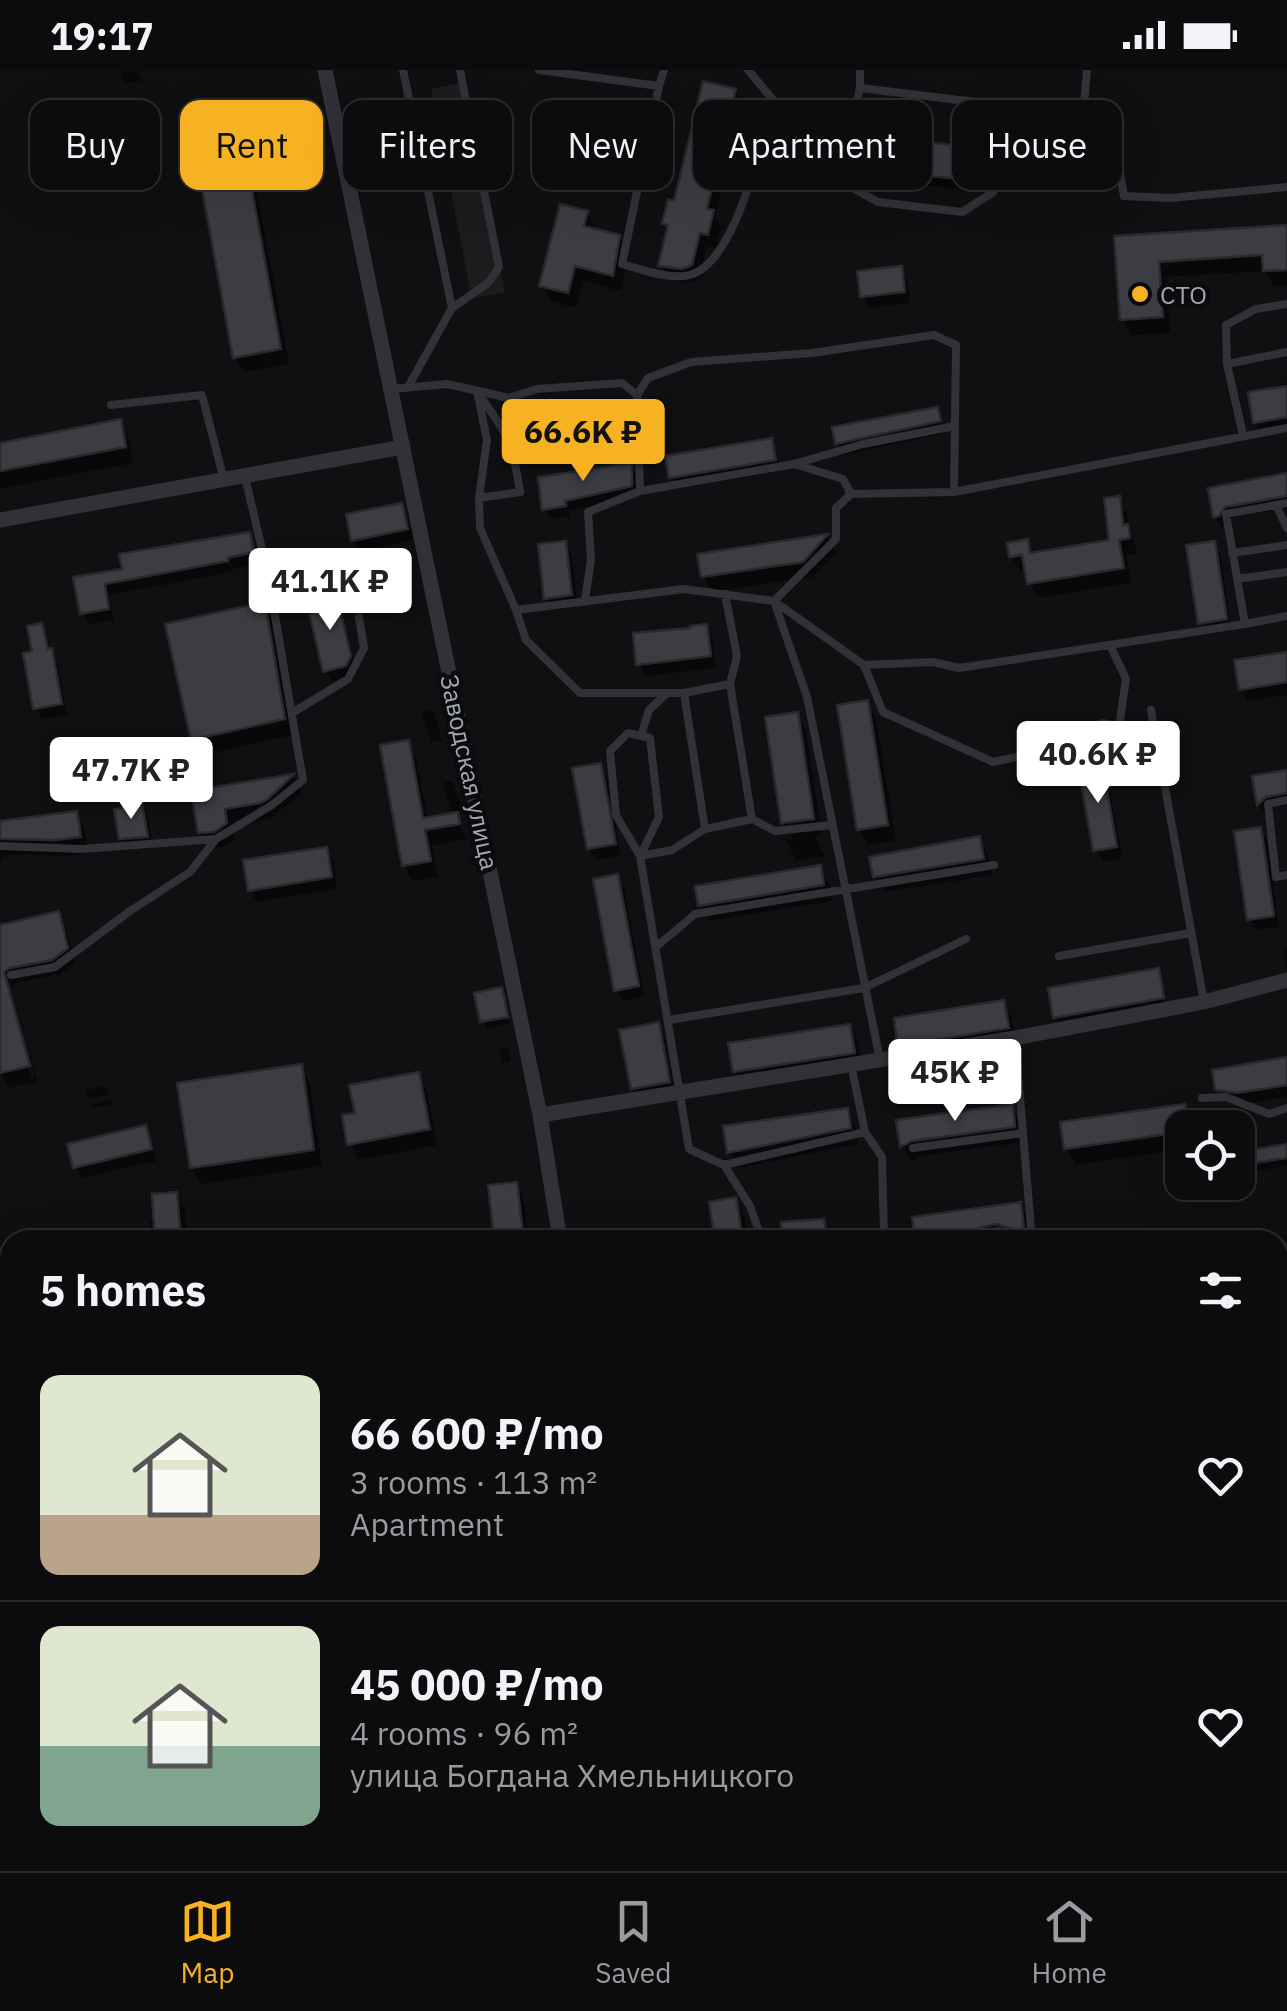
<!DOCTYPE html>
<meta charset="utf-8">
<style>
body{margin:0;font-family:"IBM Plex Sans",sans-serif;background:#151517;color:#f1f3f6;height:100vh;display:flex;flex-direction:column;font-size:38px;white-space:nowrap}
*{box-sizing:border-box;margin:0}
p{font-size:32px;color:#9a9b9e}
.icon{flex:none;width:55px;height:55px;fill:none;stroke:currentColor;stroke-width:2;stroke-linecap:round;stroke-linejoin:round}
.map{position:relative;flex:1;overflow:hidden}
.details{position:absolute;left:0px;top:1160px;width:1288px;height:642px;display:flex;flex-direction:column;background:#0c0c0e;border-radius:30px 30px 0 0;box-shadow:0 10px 40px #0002,0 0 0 2px #2c2c2e}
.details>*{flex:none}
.guide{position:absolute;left:30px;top:30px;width:1228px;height:90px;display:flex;gap:20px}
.controls{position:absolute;left:1165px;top:1040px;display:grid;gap:20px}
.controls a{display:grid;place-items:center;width:90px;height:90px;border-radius:20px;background:#0c0c0e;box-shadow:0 10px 40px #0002,0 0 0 2px #2c2c2e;font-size:50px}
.price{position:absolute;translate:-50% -85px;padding:0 22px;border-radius:10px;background:#fff;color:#222;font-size:32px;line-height:65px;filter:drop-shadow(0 2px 5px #0008)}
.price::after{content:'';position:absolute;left:50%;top:60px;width:30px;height:22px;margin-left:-15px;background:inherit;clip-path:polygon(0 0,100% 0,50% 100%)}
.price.selected{background:#f7b223;color:#111}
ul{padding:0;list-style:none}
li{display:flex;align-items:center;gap:30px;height:250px;padding:0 40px}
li+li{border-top:2px solid #2c2c2e}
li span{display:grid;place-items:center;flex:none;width:280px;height:200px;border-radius:20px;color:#555}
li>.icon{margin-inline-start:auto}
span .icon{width:120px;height:120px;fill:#fffc;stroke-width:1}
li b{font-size:42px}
h2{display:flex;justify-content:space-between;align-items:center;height:120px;padding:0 40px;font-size:42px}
.pill{padding:0 35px;border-radius:20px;background:#0c0c0e;box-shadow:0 10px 40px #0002,0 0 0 2px #2c2c2e;font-size:35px;line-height:90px}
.pill.selected{background:#f7b223;color:#111}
.status{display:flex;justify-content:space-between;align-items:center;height:70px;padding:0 50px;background:#0c0c0e;direction:ltr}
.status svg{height:28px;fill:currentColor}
.dock{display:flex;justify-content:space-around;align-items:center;height:140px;border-top:2px solid #2c2c2e;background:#0c0c0e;font-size:28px;color:#9a9b9e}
.dock a{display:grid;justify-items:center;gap:5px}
.dock .selected{color:#f7b223}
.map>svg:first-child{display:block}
</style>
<div class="status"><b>19:17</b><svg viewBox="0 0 49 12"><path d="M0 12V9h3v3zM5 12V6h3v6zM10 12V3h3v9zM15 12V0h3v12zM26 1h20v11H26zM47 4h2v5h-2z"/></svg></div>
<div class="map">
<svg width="1287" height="1801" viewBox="0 0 1287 1801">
<rect width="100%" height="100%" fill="#101012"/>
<path fill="#1c1c1f" d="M464,12L505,222L472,229L431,19Z
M550,1792L552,1801H55L53,1793Z"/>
<path fill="#0007" d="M138,0L141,11L123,13L121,2Z
M734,21L742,36L715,147L721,157L716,178L707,176L699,209L691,212L669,210L661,196L669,161L665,153Z
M230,34L249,79L289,294L244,302L235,287L215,68Z
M979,80L986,92L983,121L903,113L896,101Z
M587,143L596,159L619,167L628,183L621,221L583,211L576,238L551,231L542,215Z
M1287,157V216L1274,217L1265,201L1167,207L1170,263L1131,265L1122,249L1117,168Z
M901,198L907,210L910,233L869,238L863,226Z
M1287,313V354L1259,359L1255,352L1280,319L1279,314Z
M937,340L946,363L844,385L837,373Z
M119,352L129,368L133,393L0,419V375Z
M770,371L777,382L780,401L678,419L671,407Z
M630,395L636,406L637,426L569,441L570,446L551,449L545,439Z
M1287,407V438L1231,448L1222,458L1215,446L1210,420Z
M1118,429L1127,444L1137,484L1126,485L1131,513L1038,528L1029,513L1027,500L1020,501L1011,486L1027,472L1034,485L1112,472Z
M401,435L408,447L413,470L360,482L354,470Z
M249,465L259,493L232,499V502L109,525L114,550L89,554L82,543L76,509L124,501Z
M827,467L836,482L812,507L712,522L703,506L700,486Z
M1214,473L1220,485L1232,561L1207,564L1200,553Z
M565,474L571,485L578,537L553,540L547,528Z
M335,529L342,540L356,599L352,608L332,612L326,601Z
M264,535L273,551L293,665L202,685L193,669Z
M41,555L57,592L67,645L42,649L36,638L35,583Z
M706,556L712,568L716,598L646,606L639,594Z
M1287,585V625L1248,631L1241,619Z
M867,633L876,649L896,771L868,775L859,759Z
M433,639L442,670L432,672L422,642Z
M797,645L806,661L822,765L815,766L825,786L796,791L786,770L793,769L783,752Z
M407,673L416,688L428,750L453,745L443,713L453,711L462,741L455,742L467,769L432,776L438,807L413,811L404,795Z
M1101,694L1107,705L1122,788L1103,792L1096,780Z
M600,696L607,707L621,786L596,790L589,778Z
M1287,703V735L1272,738L1265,744L1259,734L1255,708Z
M293,707L302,724L269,749L233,755L235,770L223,777L210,778L200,762L194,723Z
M141,736L148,748L153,778L128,780L121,768Z
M76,744L85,760L88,783L65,786L9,784L2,788L0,795V754Z
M1260,759L1267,771L1279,857L1256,860L1250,849Z
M979,769L988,785L992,805L885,822L875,806Z
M326,779L333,791L337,819L257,832L250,820Z
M820,798L829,814L832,831L710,851L700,835Z
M617,807L624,818L644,927L623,931L616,920Z
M58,844L66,858L75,893L60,904L18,912L13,917L5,906L31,1009L35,1007L16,929L37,1011L9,1018L0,1002V858Z
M1287,878V900L1282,879Z
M1157,901L1166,935L1059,954L1055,947Z
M500,920L510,954L487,959L483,951Z
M1003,933L1012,949L1016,974L910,991L901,975Z
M658,954L664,966L675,1024L640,1030L633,1018Z
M849,956L858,972L862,998L744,1017L735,1001Z
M508,978L511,992L502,993L499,979Z
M1287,990V1027L1245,1034L1225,1031L1218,1019Z
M300,997L310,1013L322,1096L202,1114L192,1098Z
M418,1005L427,1021L437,1075L359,1090L350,1074L358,1045Z
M105,1016L110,1025L88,1029L86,1020Z
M111,1030L112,1035L92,1038L90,1034Z
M1012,1036L1021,1052L1023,1072L922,1086L911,1092L902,1077L898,1052Z
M1184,1037L1194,1058H1182V1079L1076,1095L1066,1078Z
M847,1041L856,1057L858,1074L738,1098L729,1082Z
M145,1058L157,1091L82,1108L75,1097Z
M1287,1077V1096L1254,1101L1248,1083Z
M516,1114L523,1126L528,1170H499L497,1166Z
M175,1124L185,1140L187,1170H152L150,1151L156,1150Z
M734,1130L744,1146L748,1170H718Z
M1020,1134L1029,1150L1031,1170H918L915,1149Z
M823,1151L830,1170H785L783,1155Z
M1287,1302V1421L1278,1368V1304Z
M1278,1549L1283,1577L1278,1578Z
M1287,1674V1711L1278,1676Z
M1278,1706L1284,1733L1278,1734Z
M94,1795L97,1801H66V1800Z"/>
<path fill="#3c3d42" stroke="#2a2a2e" stroke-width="2.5" d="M703,11L736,19L707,139L714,140L708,165L700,163L692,195L682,199L658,196L668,155L662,154L668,129L674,131Z
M231,31L236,61L241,60L281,279L233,288L193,69L212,66L207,36Z
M897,69L981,78L977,111L894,102Z
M560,134L588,141L584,156L620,165L613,206L575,196L568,223L539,216Z
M1287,155V200L1263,201L1262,185L1159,192L1163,247L1120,250L1114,166Z
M902,196L905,222L860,227L857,201Z
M1287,316V347L1253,353L1248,322Z
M938,337L941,351L835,374L832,357Z
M121,349L126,377L0,401V373Z
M772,368L776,390L669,408L665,386Z
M632,393V416L565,431L566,436L542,440L538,407Z
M1287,403V426L1225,437L1219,446L1213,447L1208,418Z
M1120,426L1123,455L1128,454L1130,468L1119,470L1124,498L1027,514L1022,485L1009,487L1007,473L1028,469L1030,483L1109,470L1104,428Z
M402,433L408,459L351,471L346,444Z
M250,462L254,482L227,488L228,491L105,514L109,539L80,544L73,507L122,499L119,484Z
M828,464L803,492L701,507L697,484Z
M566,471L572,525L544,529L538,474Z
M1215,471L1227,549L1198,554L1186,475Z
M337,526L351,586L346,596L323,602L307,533Z
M265,532L285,649L191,670L165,554Z
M42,553L48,579L52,578L62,634L33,639L23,583L32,581L27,556Z
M707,554L711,586L636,595L633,563L690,558V556Z
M1287,582V612L1239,620L1234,590Z
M868,630L888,755L857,760L837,635Z
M798,642L814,749L781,753L765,647Z
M409,670L423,748L458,742L460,754L425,760L431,791L402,796L380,675Z
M1102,691L1117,777L1093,781L1078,695Z
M601,693L616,774L587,779L572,698Z
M1287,700V723L1266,727L1257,735L1252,706Z
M294,704L268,729L260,733L225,739L227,753L214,762L198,763L191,721Z
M142,734L148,767L119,769L114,739Z
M77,741L81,767L55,770L0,769V751Z
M1261,757L1274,846L1247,850L1234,761Z
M980,766L984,789L873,807L869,787Z
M327,777L332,807L248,821L243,790Z
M821,795L824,815L698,836L695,816Z
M618,804L639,916L614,921L593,809Z
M59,841L68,878L52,890L10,898L4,902L30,996L0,1003V855Z
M1159,898L1164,928L1053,948L1048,918Z
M502,917L508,947L480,952L474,923Z
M1004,930L1009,958L898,976L894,948Z
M659,952L670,1012L631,1019L619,960Z
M850,954L855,983L733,1002L728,973Z
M1287,987V1015L1237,1023L1215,1020L1212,1000Z
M302,994L314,1080L190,1098L177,1013Z
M419,1002L430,1059L347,1075L342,1045L355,1043L349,1015Z
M1013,1034L1015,1057L912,1071L900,1077L896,1050Z
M1185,1034L1189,1058H1182V1062L1064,1079L1060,1052Z
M848,1038L851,1058L727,1083L723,1056Z
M146,1055L152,1079L73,1098L67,1074Z
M1287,1074V1088L1247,1094L1245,1081Z
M517,1112L523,1163L494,1167L488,1115Z
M177,1122L181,1170H155L152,1124Z
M736,1127L743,1170H715L709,1132Z
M1021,1132L1024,1159L1016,1160L996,1154L958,1163L953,1169L915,1170L912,1147Z
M824,1149L826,1164L782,1168L781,1152Z"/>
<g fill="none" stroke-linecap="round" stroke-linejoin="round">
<path stroke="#313237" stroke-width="8" d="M403,0L452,238L408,317
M539,0L659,16L664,0
M860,0V18L850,62L849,116L878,132L962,142L992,123L1032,78L1083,45L1087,0
M659,16L622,194C641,199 663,208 684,206C735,202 760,73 774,31L748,0
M860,18L1083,45L1109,41L1124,126L1170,128L1287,117
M452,238L488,213L499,197L460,0
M1227,294L1287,282
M392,319L447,314L509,328L537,319L622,313L637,325
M477,321L487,370L479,428L480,458L516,540L684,519L774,531L807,627L880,990
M111,335L202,325L224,410
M1243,365L1227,294L1226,255L1256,239L1287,234
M794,394L863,374L955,356
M640,421L637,325L648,308L691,292L812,283L934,265L956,275L954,422
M851,424L836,438V469L774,531L864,595L883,642L993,692L1030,684L1074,661L1103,653L1155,666
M479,428L520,422C513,375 508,363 479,325
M1287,433L1226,444L1245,554L1287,546
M1276,435L1287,458
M1232,483L1287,475
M1237,509L1287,502
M725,524L737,586L730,614L752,749
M585,530L591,490L588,442L640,421L794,394L843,409L851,424L954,422L1287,358
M516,540L526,570L580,623H684L730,614
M1110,575L1126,609L1119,657
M864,595L933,592L959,598L1245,554
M684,623L705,759
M1151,640L1204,932
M292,643L348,609L364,578L359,547
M641,666L649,640L666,624
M1287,730L1268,734L1276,807L1287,805
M0,776L82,779L216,769L272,735L303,710L268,505L245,407
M640,786L659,747L650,668L628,663L610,681L616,745L640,786L689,1079L724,1095L750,1136L762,1170
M640,786L672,780L705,759L752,749L775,761L832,755
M656,877L695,844L994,795
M1059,886L1191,863
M11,905L55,897L130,841L190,802L216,769
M669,950L864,918L966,869
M1015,968L1032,1170
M851,994L865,1062L882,1087L884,1167
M1202,1028L1226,1027L1269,1044L1287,1038
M913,1078L1023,1063
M724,1095L865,1062
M875,1170L884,1167L890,1170
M960,1170L998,1161L1020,1170
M1278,1253L1287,1273
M1278,1505L1287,1503
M1278,1517L1287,1566
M1168,1792L1170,1801
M127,1801L143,1792
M1279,1801L1287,1798"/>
<path stroke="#313237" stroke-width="15" d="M325,0L540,1045L560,1170
M0,450L403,377
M540,1045L1015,968L1204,932L1287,910
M1278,1600L1287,1598
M657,1792L659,1801
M727,1792L744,1801
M798,1801L821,1792"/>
</g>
<circle fill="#f7b223" stroke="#0b0b0d" stroke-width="4" cx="1140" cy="224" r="10"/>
<g text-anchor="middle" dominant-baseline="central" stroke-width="9" stroke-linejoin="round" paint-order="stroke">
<g font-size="25" fill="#a1a6b3" stroke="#0b0b0d" text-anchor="start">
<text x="1160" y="224">СТО</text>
</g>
<g font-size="25" fill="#a1a6b3" stroke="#0b0b0d">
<text transform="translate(470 702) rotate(78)">Заводская улица</text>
</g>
</g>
</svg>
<div class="controls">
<a><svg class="icon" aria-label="locate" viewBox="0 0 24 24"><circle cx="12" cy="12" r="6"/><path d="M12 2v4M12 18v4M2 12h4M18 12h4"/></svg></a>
</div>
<b class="price selected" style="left:583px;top:414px">66.6K ₽</b>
<b class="price" style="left:330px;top:563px">41.1K ₽</b>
<b class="price" style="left:1098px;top:736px">40.6K ₽</b>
<b class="price" style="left:131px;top:752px">47.7K ₽</b>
<b class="price" style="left:955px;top:1054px">45K ₽</b>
<div class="guide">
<a class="pill">Buy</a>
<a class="pill selected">Rent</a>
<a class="pill">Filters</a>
<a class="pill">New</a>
<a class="pill">Apartment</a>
<a class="pill">House</a>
</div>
<section class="details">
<h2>5 homes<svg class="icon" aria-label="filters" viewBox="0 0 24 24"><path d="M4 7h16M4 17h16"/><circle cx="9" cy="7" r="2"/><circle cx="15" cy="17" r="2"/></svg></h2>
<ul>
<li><span style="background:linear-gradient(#dfe7d0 70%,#b9a48a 0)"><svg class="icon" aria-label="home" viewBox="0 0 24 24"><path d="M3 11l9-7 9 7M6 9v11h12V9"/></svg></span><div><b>66 600 ₽/mo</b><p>3 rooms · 113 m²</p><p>Apartment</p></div><svg class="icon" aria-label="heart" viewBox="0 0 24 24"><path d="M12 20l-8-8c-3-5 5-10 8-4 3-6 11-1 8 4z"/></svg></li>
<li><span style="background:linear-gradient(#dfe7d0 60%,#7fa58c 0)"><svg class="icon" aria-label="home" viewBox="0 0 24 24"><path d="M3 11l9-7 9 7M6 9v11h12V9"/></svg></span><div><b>45 000 ₽/mo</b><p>4 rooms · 96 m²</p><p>улица Богдана Хмельницкого</p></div><svg class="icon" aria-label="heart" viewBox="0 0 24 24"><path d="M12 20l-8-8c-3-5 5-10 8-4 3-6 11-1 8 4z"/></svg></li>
</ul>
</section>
</div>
<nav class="dock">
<a class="selected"><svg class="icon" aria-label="map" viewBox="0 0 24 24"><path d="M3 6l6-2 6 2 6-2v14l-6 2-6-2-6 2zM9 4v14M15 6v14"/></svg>Map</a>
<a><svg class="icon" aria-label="saved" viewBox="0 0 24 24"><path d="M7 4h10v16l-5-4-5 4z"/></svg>Saved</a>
<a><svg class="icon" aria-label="home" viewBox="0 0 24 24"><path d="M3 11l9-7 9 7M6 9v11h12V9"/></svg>Home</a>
</nav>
